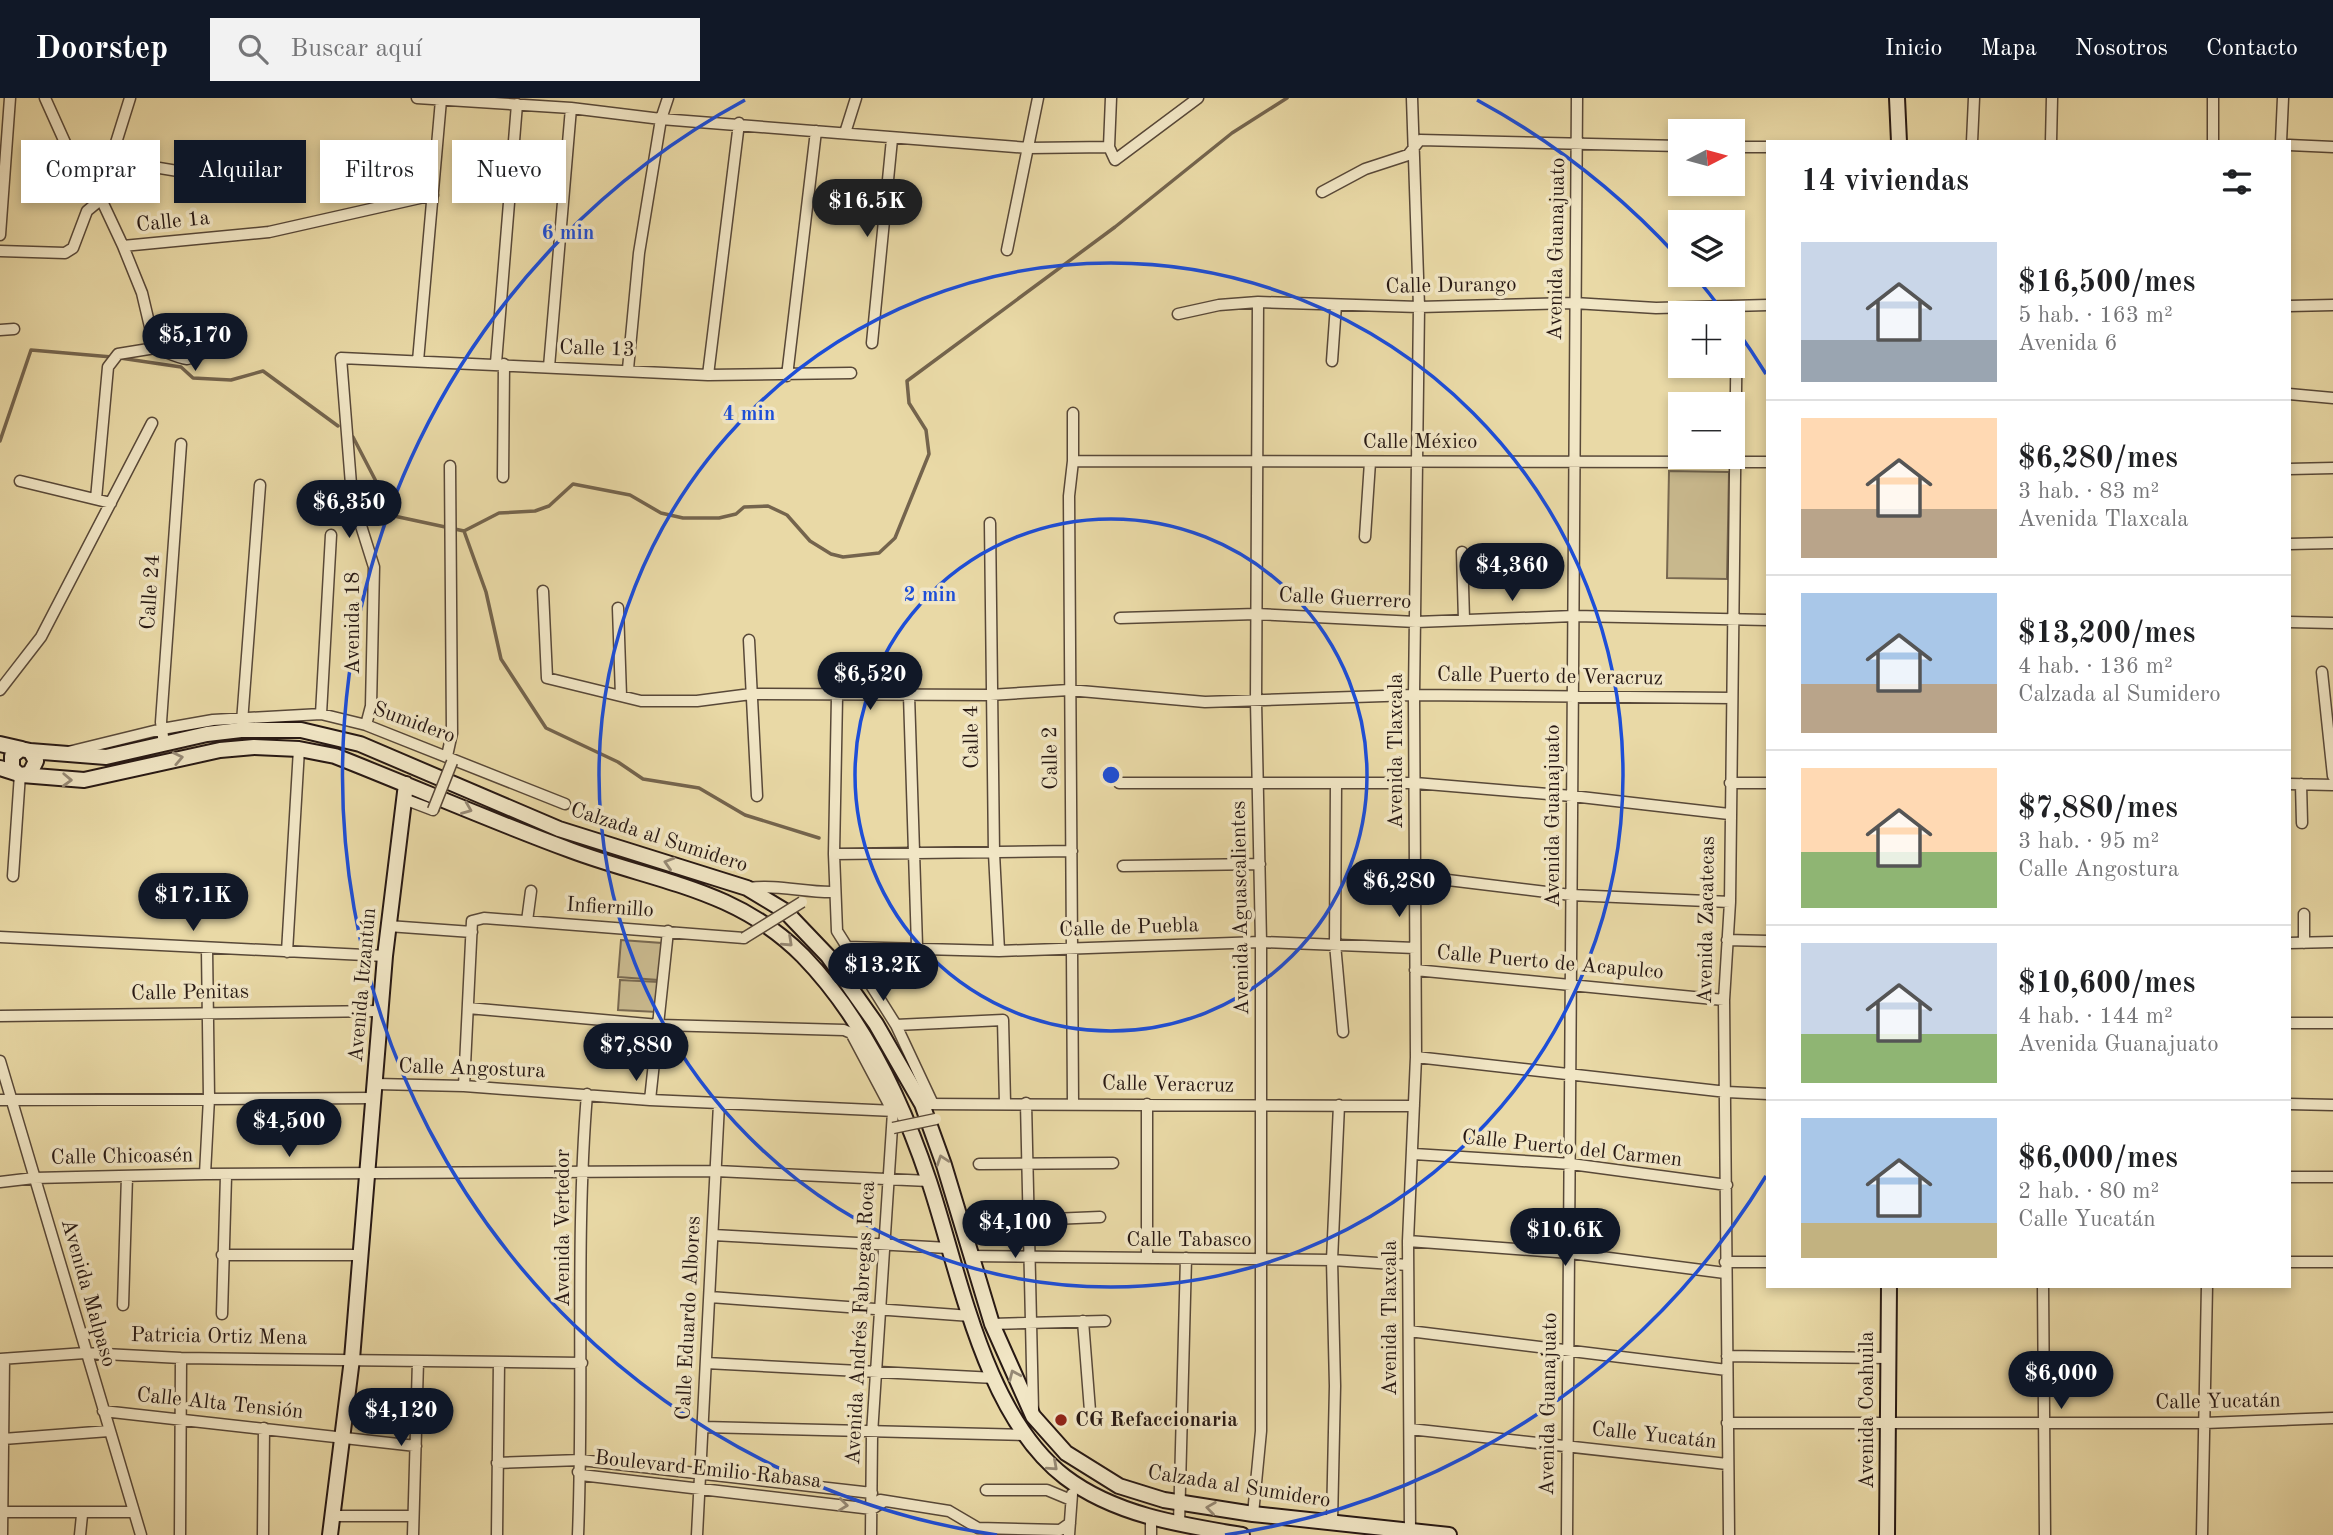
<!DOCTYPE html>
<html lang="es">
<meta charset="utf-8">
<style>
body{margin:0;font-family:"Old Standard TT",serif;background:#f2f2f2;color:#202124;height:100vh;display:flex;flex-direction:column;font-size:26px;white-space:nowrap}
*{box-sizing:border-box;margin:0}
p{font-size:23px;color:#757577}
.icon{flex:none;width:38px;height:38px;fill:none;stroke:currentColor;stroke-width:2;stroke-linecap:round;stroke-linejoin:round}
.map{position:relative;flex:1;overflow:hidden}
.sheet{position:absolute;left:1766px;top:42px;width:525px;height:1148px;display:flex;flex-direction:column;background:#fff;border-radius:0px;box-shadow:0 4px 10px #0003}
.sheet>*{flex:none}
.hud{position:absolute;left:21px;top:42px;width:665px;height:63px;display:flex;gap:14px}
.needle{width:46px;rotate:84deg}
.fabs{position:absolute;left:1668px;top:21px;display:grid;gap:14px}
.fabs a{display:grid;place-items:center;width:77px;height:77px;border-radius:0px;background:#fff;box-shadow:0 4px 10px #0003;font-size:35px}
.price{position:absolute;translate:-50% -60px;padding:0 16px;border-radius:24px;background:#111827;color:#fff;font-size:23px;line-height:46px;filter:drop-shadow(0 2px 4px #0008)}
.price::after{content:'';position:absolute;left:50%;top:42px;width:21px;height:16px;margin-left:-10px;background:inherit;clip-path:polygon(0 0,100% 0,50% 100%)}
.price.active{background:#222;color:#fff}
ul{padding:0;list-style:none}
li{display:flex;align-items:center;gap:21px;height:175px;padding:0 35px}
li+li{border-top:2px solid #e0e0e0}
li span{display:grid;place-items:center;flex:none;width:196px;height:140px;border-radius:0px;color:#555}
li>.icon{margin-inline-start:auto}
span .icon{width:84px;height:84px;fill:#fffc;stroke-width:1}
li b{font-size:30px}
h2{display:flex;justify-content:space-between;align-items:center;height:84px;padding:0 35px;font-size:30px}
.tag{padding:0 24px;border-radius:0px;background:#fff;box-shadow:0 4px 10px #0003;font-size:24px;line-height:63px}
.tag.active{background:#111827;color:#fff}
header{display:flex;align-items:center;gap:42px;box-sizing:border-box;height:98px;padding:0 35px;background:#111827;color:#fff}
header strong{font-size:33px}
nav{display:flex;gap:38px;margin-inline-start:auto;font-size:24px}
.search{width:490px;height:63px;background:#f2f2f2;display:flex;align-items:center;gap:18px;box-sizing:border-box;padding:0 24px;border-radius:0px;color:#757577;font-size:26px}
.map>svg:first-child{display:block}
</style>
<header>
<strong>Doorstep</strong>
<div class="search"><svg class="icon" aria-label="search" viewBox="0 0 24 24"><circle cx="10" cy="10" r="6"/><path d="M15 15l6 6"/></svg>Buscar aquí</div>
<nav><a>Inicio</a><a>Mapa</a><a>Nosotros</a><a>Contacto</a></nav>
</header>
<div class="map">
<svg width="2333" height="1437" viewBox="0 0 2333 1437">
<rect width="100%" height="100%" fill="#e9d9a6"/>
<filter id="stains"><feTurbulence type="fractalNoise" baseFrequency=".00286" numOctaves="4"/><feColorMatrix values="0 0 0 0 .2 0 0 0 0 .09 0 0 0 0 .02 0 0 0 .5 -.17"/></filter>
<radialGradient id="worn" r=".72"><stop offset=".6" stop-color="#630" stop-opacity="0"/><stop offset="1" stop-color="#630" stop-opacity=".3"/></radialGradient>
<path fill="#c8b88d" stroke="#786850" stroke-width="2" d="M1669,373L1729,374L1727,481L1667,480Z
M621,842L662,845L659,882L618,879Z
M620,882L659,884L657,914L618,912Z"/>
<g fill="none" stroke-linecap="round" stroke-linejoin="round">
<path stroke="#74644d" stroke-width="3.5" d="M120,260L181,269L193,280L231,282L263,273L338,328
M353,339L394,418L464,433L499,415L535,413L549,408L573,386L630,397L661,415L683,420H719L736,416L744,409L768,408L787,417L810,443L831,456L843,459L879,455L895,440L929,356L926,332L909,305L907,283L1115,129L1232,35L1287,0
M0,343L31,252L112,259
M464,433L486,494L501,561L546,630L618,664L643,681L699,690L745,717L819,740"/>
<defs>
<path id="street" d="M45,0L85,89L101,101L123,148L142,195L155,250L118,256L108,269L96,401
M417,0L571,10L661,21L1029,50L1109,49
M1111,0L1109,49L1115,62L1198,0
M2213,0V44
M845,35L856,0
M1972,44L1974,0
M2051,44L2052,0
M2281,44L2283,0
M2289,47L2333,49
M1732,49H1768
M69,55L298,93
M1322,94L1365,71L1408,57L1420,42L1680,48
M0,137L10,0
M123,148L269,134L433,97
M1007,152L1038,0
M0,153L65,155L73,150L87,113L110,94V64L130,0
M2289,208L2333,207
M1178,216L1219,207L1258,204L1419,209L1574,205L1656,210L1768,207
M0,232L14,231
M872,245L892,41
M155,250C165,253 177,260 187,261C193,261 221,245 233,242
M418,263L441,2
M1332,263L1336,207
M496,265L517,6
M549,269L571,10
M628,271L639,155L661,21L668,0
M708,277L739,25
M787,278L816,33
M2289,296L2333,300
M1073,363L1768,364
M2289,371L2333,370
M503,379L504,266
M20,383L111,405
M990,425L994,755L999,853
M1365,439L1370,364
M2289,446L2333,445
M1462,454L1464,522
M543,493L547,580L641,603H697L751,596L990,597L1069,592L1205,604L1414,597L1732,600
M618,510L621,598
M1120,520L1256,516L1416,524L1574,518L1768,522
M2289,524L2333,525
M749,542L757,698
M2322,574L2333,678
M0,592L41,539L152,325
M909,597L917,848
M837,599L834,756L837,833L896,927L933,1006
M321,616L331,437
M242,624L260,387
M366,627L371,608L374,469L352,399L341,260L708,277L851,275
M164,646L161,624L181,346
M68,654L162,631L213,622L321,616L366,627L565,706
M447,658L452,635L450,368
M1119,685H1415L1572,698L1729,716
M1730,685H1768
M1336,686L1335,846L1343,934
M2289,686L2333,687
M2301,686L2302,725
M404,701L433,712
M834,756L1072,753
M1123,768L1260,766
M13,778L20,676
M1415,778L1571,797L1730,804
M748,790C779,786 805,795 835,794
M2304,816V845
M527,823L531,793
M388,828L472,834
M0,839L385,858
M1727,842L1768,843
M2289,845L2333,844
M846,849L999,853L1261,844L1415,850
M287,854L299,651
M1415,872L1724,902
M468,910L659,927L844,932L851,935L893,1014L872,1336L871,1437
M0,918L380,913
M2289,925H2333
M896,927L1003,922L1005,1005
M1416,959L1727,994L1768,996
M0,963L141,1437
M376,986L464,988L650,1002L895,1013
M464,988L472,823L484,820L744,840
M0,1002L374,1000
M650,1002L668,833
M1026,1005L1033,1312
M1073,1005L1069,398L1073,363V315
M922,1006L1414,1008
M2289,1006L2333,1007
M1414,1056L1571,1066L1727,1087
M979,1066L1113,1065
M205,1076L209,1000L207,851
M2289,1079H2333
M0,1084L34,1080L205,1076L716,1073L929,1083
M1028,1122L1100,1119
M713,1137L948,1150
M1408,1143L1570,1155L1725,1175
M222,1157H361
M970,1158L1332,1162L1408,1167
M1147,1160V1006
M1725,1164H1768
M2289,1164H2333
M2043,1188L2045,1437
M710,1199L971,1218
M123,1207L127,1078
M222,1216L226,1078
M1083,1223L1090,1313
M992,1226L1105,1223
M1409,1233L1727,1272
M1727,1258L1888,1260
M0,1261L85,1255L181,1260L582,1265
M706,1265L995,1280
M103,1313L416,1348
M1727,1325H2205L2333,1320
M703,1329L1024,1337
M1410,1331L1727,1366
M3,1341L109,1333
M497,1365L581,1362L872,1395
M578,1374L581,1377L872,1411L883,1404
M986,1392H1047L1071,1402
M880,1402L949,1413L978,1430L1060,1432L1070,1425
M3,1414H134
M1253,1416L1261,1333V844L1256,603L1258,204
M333,1418H413
M1332,1424L1335,1288L1332,1162L1339,1007
M1179,1426L1186,1160
M1410,1433L1408,1143L1416,959L1414,597L1419,209L1412,0
M2,1437L4,1261
M80,1437L82,1417
M180,1437L181,1260
M263,1437L264,1330
M413,1437L418,1263
M497,1437L499,1264
M578,1437C584,1290 575,1142 587,996
M697,1437L719,1006
M1069,1437L1072,1396
M1151,1437V1419
M1567,1437L1577,0
M1729,1437L1724,902L1730,804L1737,208
M2202,1437L2207,1188"/>
<path id="secondary" d="M1897,0L1899,44
M0,646L22,651
M30,653L106,659L207,636L241,632H301L360,646L559,731L747,790L785,813L828,858L876,926L922,1006L944,1067L992,1226L1033,1318L1066,1355L1119,1388L1164,1402L1253,1416L1449,1437
M0,670L22,677L30,675L36,663L30,653L21,651L12,658V670L17,675
M22,677L84,682L220,652L254,649L299,651L335,658C414,689 491,723 570,752C655,784 736,790 803,858C863,920 902,1002 929,1083C960,1176 984,1317 1065,1379C1115,1417 1181,1427 1242,1437
M330,1437L352,1261L385,858L406,686
M1887,1437L1889,1188"/>
</defs>
<use href="#street" stroke="#584838" stroke-width="13"/>
<use href="#secondary" stroke="#271813" stroke-width="18"/>
<use href="#street" stroke="#f1e6c5" stroke-width="10"/>
<use href="#secondary" stroke="#f1e6c5" stroke-width="14"/>
<defs>
<path id="street-bridge" d="M433,712L452,664
M744,840L802,804
M893,1030L936,1021"/>
</defs>
<use href="#street-bridge" stroke="#584838" stroke-width="13" stroke-linecap="butt"/>
<use href="#street-bridge" stroke="#f1e6c5" stroke-width="10"/>
</g>
<defs><path id="oneway-chevron" d="M-2-3.5L2.5 0L-2 3.5" fill="none" stroke-width="1.6" stroke-linecap="round" stroke-linejoin="round" transform="scale(1.75)"/></defs>
<g stroke="#968975">
<use href="#oneway-chevron" transform="translate(178 660) rotate(-12)"/>
<use href="#oneway-chevron" transform="translate(67 682) rotate(2)"/>
<use href="#oneway-chevron" transform="translate(467 711) rotate(22)"/>
<use href="#oneway-chevron" transform="translate(669 765) rotate(-163)"/>
<use href="#oneway-chevron" transform="translate(788 844) rotate(43)"/>
<use href="#oneway-chevron" transform="translate(942 1062) rotate(-109)"/>
<use href="#oneway-chevron" transform="translate(1014 1277) rotate(-114)"/>
<use href="#oneway-chevron" transform="translate(1053 1368) rotate(42)"/>
<use href="#oneway-chevron" transform="translate(843 1407) rotate(7)"/>
<use href="#oneway-chevron" transform="translate(1211 1410) rotate(-172)"/>
</g>
<g fill="none" stroke="#1d4ed8" stroke-width="3.5">
<circle cx="1111" cy="677" r="256"/>
<circle cx="1111" cy="677" r="512"/>
<path d="M1766 1078A768 768 0 0 1 1225 1437M997 1437A768 768 0 0 1 745 2M1477 2A768 768 0 0 1 1677 158M1695 178A768 768 0 0 1 1724 215M1736 231A768 768 0 0 1 1766 276"/>
</g>
<circle fill="#8f2418" stroke="#f1e6c5" stroke-width="2.5" cx="1061" cy="1322" r="7"/>
<g text-anchor="middle" dominant-baseline="central" stroke-width="7" stroke-linejoin="round" paint-order="stroke">
<g font-size="21" fill="#271813" stroke="#f1e6c5">
<text transform="translate(173 124) rotate(-6)">Calle 1a</text>
<text transform="translate(1557 151) rotate(-89)">Avenida Guanajuato</text>
<text transform="translate(1451 188) rotate(-1)">Calle Durango</text>
<text transform="translate(597 251) rotate(2)">Calle 13</text>
<text x="1420" y="344">Calle México</text>
<text transform="translate(151 494) rotate(-86)">Calle 24</text>
<text transform="translate(1345 501) rotate(3)">Calle Guerrero</text>
<text transform="translate(353 525) rotate(-90)">Avenida 18</text>
<text transform="translate(1550 579) rotate(1)">Calle Puerto de Veracruz</text>
<text transform="translate(414 625) rotate(20)">Sumidero</text>
<text transform="translate(972 639) rotate(-91)">Calle 4</text>
<text transform="translate(1396 653) rotate(-90)">Avenida Tlaxcala</text>
<text transform="translate(1051 660) rotate(-91)">Calle 2</text>
<text transform="translate(1553 718) rotate(-90)">Avenida Guanajuato</text>
<text transform="translate(659 740) rotate(18)">Calzada al Sumidero</text>
<text transform="translate(610 810) rotate(4)">Infiernillo</text>
<text transform="translate(1241 810) rotate(-91)">Avenida Aguascalientes</text>
<text transform="translate(1707 822) rotate(-89)">Avenida Zacatecas</text>
<text transform="translate(1129 830) rotate(-2)">Calle de Puebla</text>
<text transform="translate(1550 865) rotate(5)">Calle Puerto de Acapulco</text>
<text transform="translate(363 887) rotate(-85)">Avenida Itzantún</text>
<text transform="translate(190 895) rotate(-1)">Calle Penitas</text>
<text transform="translate(472 971) rotate(2)">Calle Angostura</text>
<text transform="translate(1168 987) rotate(1)">Calle Veracruz</text>
<text transform="translate(1572 1051) rotate(6)">Calle Puerto del Carmen</text>
<text transform="translate(122 1059) rotate(-1)">Calle Chicoasén</text>
<text transform="translate(563 1130) rotate(-90)">Avenida Vertedor</text>
<text x="1189" y="1142">Calle Tabasco</text>
<text transform="translate(88 1195) rotate(74)">Avenida Malpaso</text>
<text transform="translate(689 1220) rotate(-87)">Calle Eduardo Albores</text>
<text transform="translate(1390 1220) rotate(-90)">Avenida Tlaxcala</text>
<text transform="translate(861 1225) rotate(-87)">Avenida Andrés Fabregas Roca</text>
<text transform="translate(219 1239) rotate(1)">Patricia Ortiz Mena</text>
<text transform="translate(2218 1304) rotate(-1)">Calle Yucatán</text>
<text transform="translate(220 1306) rotate(6)">Calle Alta Tensión</text>
<text transform="translate(1549 1306) rotate(-89)">Avenida Guanajuato</text>
<text transform="translate(1867 1312) rotate(-90)">Avenida Coahuila</text>
<text transform="translate(1654 1338) rotate(6)">Calle Yucatán</text>
<text transform="translate(708 1372) rotate(6)">Boulevard Emilio Rabasa</text>
<text transform="translate(1239 1389) rotate(9)">Calzada al Sumidero</text>
</g>
<g font-size="21" font-weight="bold" fill="#271813" stroke="#f1e6c5" text-anchor="start">
<text x="1075" y="1322">CG Refaccionaria</text>
</g>
</g>
<circle cx="1111" cy="677" r="10" fill="#1d4ed8" stroke="#f1e6c5" stroke-width="3.5"/>
<g font-size="21" text-anchor="middle" font-weight="bold" fill="#1d4ed8" stroke="#f1e6c5" stroke-width="7" stroke-linejoin="round" paint-order="stroke">
<text x="568" y="141">6 min</text>
<text x="749" y="322">4 min</text>
<text x="930" y="503">2 min</text>
</g>
<rect width="100%" height="100%" filter="url(#stains)"/>
<rect width="100%" height="100%" fill="url(#worn)"/>
</svg>
<div class="fabs">
<a><svg class="needle" viewBox="-14 -14 28 28"><path d="M0-13l5 13h-10z" fill="#e53935"/><path d="M0 13l5-13h-10z" fill="#757577"/></svg></a>
<a><svg class="icon" aria-label="layers" viewBox="0 0 24 24"><path d="M12 4l9 5-9 5-9-5zM3 14l9 5 9-5"/></svg></a>
<a>+</a>
<a>−</a>
</div>
<b class="price active" style="left:867px;top:141px">$16.5K</b>
<b class="price" style="left:195px;top:275px">$5,170</b>
<b class="price" style="left:349px;top:442px">$6,350</b>
<b class="price" style="left:1512px;top:505px">$4,360</b>
<b class="price" style="left:870px;top:614px">$6,520</b>
<b class="price" style="left:1399px;top:821px">$6,280</b>
<b class="price" style="left:193px;top:835px">$17.1K</b>
<b class="price" style="left:883px;top:905px">$13.2K</b>
<b class="price" style="left:636px;top:985px">$7,880</b>
<b class="price" style="left:289px;top:1061px">$4,500</b>
<b class="price" style="left:1015px;top:1162px">$4,100</b>
<b class="price" style="left:1565px;top:1170px">$10.6K</b>
<b class="price" style="left:2061px;top:1313px">$6,000</b>
<b class="price" style="left:401px;top:1350px">$4,120</b>
<div class="hud">
<a class="tag">Comprar</a>
<a class="tag active">Alquilar</a>
<a class="tag">Filtros</a>
<a class="tag">Nuevo</a>
</div>
<section class="sheet">
<h2>14 viviendas<svg class="icon" aria-label="filters" viewBox="0 0 24 24"><path d="M4 7h16M4 17h16"/><circle cx="9" cy="7" r="2"/><circle cx="15" cy="17" r="2"/></svg></h2>
<ul>
<li><span style="background:linear-gradient(#c9d6e8 70%,#9aa5b1 0)"><svg class="icon" aria-label="home" viewBox="0 0 24 24"><path d="M3 11l9-7 9 7M6 9v11h12V9"/></svg></span><div><b>$16,500/mes</b><p>5 hab. · 163 m²</p><p>Avenida 6</p></div></li>
<li><span style="background:linear-gradient(#ffd9b3 65%,#b9a48a 0)"><svg class="icon" aria-label="home" viewBox="0 0 24 24"><path d="M3 11l9-7 9 7M6 9v11h12V9"/></svg></span><div><b>$6,280/mes</b><p>3 hab. · 83 m²</p><p>Avenida Tlaxcala</p></div></li>
<li><span style="background:linear-gradient(#a9c7e8 65%,#b9a48a 0)"><svg class="icon" aria-label="home" viewBox="0 0 24 24"><path d="M3 11l9-7 9 7M6 9v11h12V9"/></svg></span><div><b>$13,200/mes</b><p>4 hab. · 136 m²</p><p>Calzada al Sumidero</p></div></li>
<li><span style="background:linear-gradient(#ffd9b3 60%,#8fb573 0)"><svg class="icon" aria-label="home" viewBox="0 0 24 24"><path d="M3 11l9-7 9 7M6 9v11h12V9"/></svg></span><div><b>$7,880/mes</b><p>3 hab. · 95 m²</p><p>Calle Angostura</p></div></li>
<li><span style="background:linear-gradient(#c9d6e8 65%,#8fb573 0)"><svg class="icon" aria-label="home" viewBox="0 0 24 24"><path d="M3 11l9-7 9 7M6 9v11h12V9"/></svg></span><div><b>$10,600/mes</b><p>4 hab. · 144 m²</p><p>Avenida Guanajuato</p></div></li>
<li><span style="background:linear-gradient(#a9c7e8 75%,#c2b280 0)"><svg class="icon" aria-label="home" viewBox="0 0 24 24"><path d="M3 11l9-7 9 7M6 9v11h12V9"/></svg></span><div><b>$6,000/mes</b><p>2 hab. · 80 m²</p><p>Calle Yucatán</p></div></li>
</ul>
</section>
</div>
